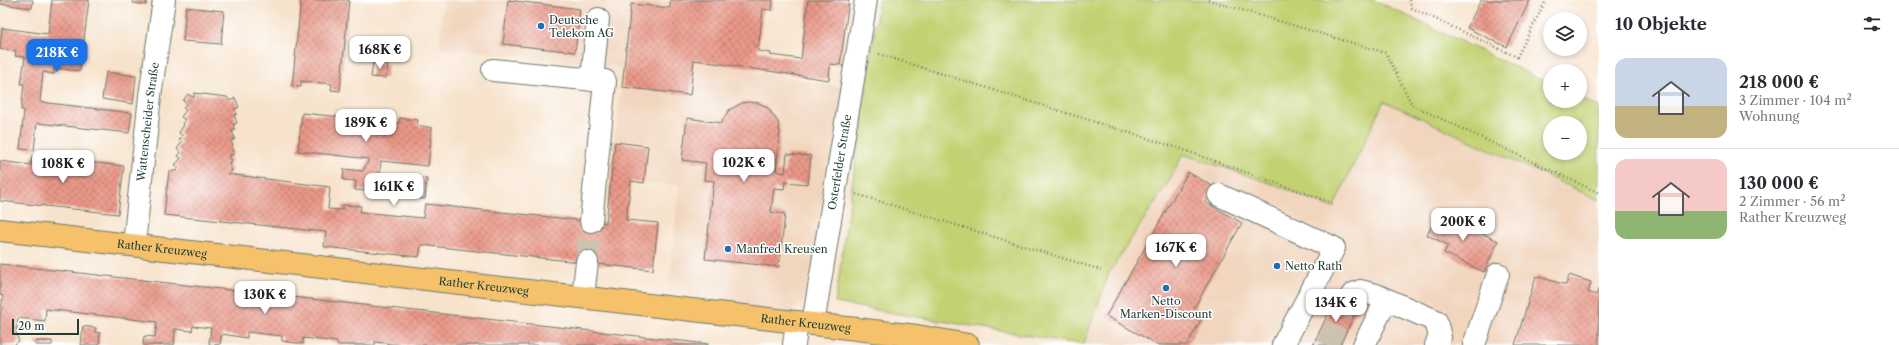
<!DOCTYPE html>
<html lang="de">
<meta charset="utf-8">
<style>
body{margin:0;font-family:"Libre Caslon Text",serif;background:#f7f7f7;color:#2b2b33;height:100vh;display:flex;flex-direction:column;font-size:15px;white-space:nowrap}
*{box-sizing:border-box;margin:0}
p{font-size:13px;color:#7c7c81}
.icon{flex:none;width:22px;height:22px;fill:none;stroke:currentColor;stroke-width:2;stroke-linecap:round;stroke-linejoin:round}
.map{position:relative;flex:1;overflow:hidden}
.sheet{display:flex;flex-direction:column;background:#fff;width:300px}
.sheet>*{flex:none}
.fabs{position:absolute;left:1543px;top:12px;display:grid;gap:8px}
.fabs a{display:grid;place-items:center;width:44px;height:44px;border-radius:50%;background:#fff;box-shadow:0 2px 6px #0003;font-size:20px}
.scale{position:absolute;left:12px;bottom:10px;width:67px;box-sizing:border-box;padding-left:4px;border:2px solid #1f3d34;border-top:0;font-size:11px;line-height:14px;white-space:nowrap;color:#1f3d34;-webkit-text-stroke:3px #fff;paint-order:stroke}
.price{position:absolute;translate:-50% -34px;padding:0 9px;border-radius:8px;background:#fff;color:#222;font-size:13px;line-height:26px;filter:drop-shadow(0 1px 2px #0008)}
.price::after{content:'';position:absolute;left:50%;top:24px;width:12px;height:9px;margin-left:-6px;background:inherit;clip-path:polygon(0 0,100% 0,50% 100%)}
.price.on{background:#1a73e8;color:#fff}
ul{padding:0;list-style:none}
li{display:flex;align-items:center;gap:12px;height:100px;padding:0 16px}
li+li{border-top:1px solid #e1e1e2}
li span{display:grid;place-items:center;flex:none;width:112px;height:80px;border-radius:12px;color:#555}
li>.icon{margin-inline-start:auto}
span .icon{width:48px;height:48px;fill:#fffc;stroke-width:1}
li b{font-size:17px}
h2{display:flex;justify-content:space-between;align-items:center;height:48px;padding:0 16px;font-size:17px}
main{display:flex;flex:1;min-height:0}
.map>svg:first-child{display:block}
</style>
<main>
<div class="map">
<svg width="1599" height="345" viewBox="0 0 1599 345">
<defs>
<pattern id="building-cross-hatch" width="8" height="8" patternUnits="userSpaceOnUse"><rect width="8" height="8" fill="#eb9888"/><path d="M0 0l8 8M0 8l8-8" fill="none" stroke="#be7d70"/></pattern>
</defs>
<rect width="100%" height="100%" fill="#fff"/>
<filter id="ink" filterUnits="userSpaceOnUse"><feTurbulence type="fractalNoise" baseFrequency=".025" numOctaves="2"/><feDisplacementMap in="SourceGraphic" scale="8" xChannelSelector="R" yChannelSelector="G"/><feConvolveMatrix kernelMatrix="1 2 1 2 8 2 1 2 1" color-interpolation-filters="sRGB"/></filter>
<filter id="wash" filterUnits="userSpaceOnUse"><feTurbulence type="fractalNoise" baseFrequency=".012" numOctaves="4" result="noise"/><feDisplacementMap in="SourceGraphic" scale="16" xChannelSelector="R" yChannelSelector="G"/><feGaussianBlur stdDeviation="0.9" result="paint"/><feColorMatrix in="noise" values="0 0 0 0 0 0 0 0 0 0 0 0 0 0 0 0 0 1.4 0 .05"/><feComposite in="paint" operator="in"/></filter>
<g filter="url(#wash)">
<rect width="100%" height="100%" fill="#f7e3cc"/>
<path fill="#f1d5bd" d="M444,0H742L733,67L850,89L812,297L786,315L667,301L679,186L610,179L623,68L439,47Z
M1384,101L1599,200V345H1086L1084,343L1109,273L1167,184L1183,153L1276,185L1332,208Z"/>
<path fill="#c3d172" stroke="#718753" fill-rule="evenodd" d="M879,0H1374L1550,84V101H1580V98L1599,107V200L1384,101L1333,208L1276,185L1183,154L1167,184L1109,273L1084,343L1066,342L835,303ZM1550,123H1580V153H1550Z"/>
<g id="blocks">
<path fill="url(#building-cross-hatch)" d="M0,0H33L32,8L0,4Z
M52,0H89L80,71L55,68L54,74L43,72L40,102L132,113L129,133L37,123L34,150L20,149L24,110H21L24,84H21L25,57L15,56L16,51L0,49L2,28L48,34Z
M134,0H147L146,5L133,3Z
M301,0H349L340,91L331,90L332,84L301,81V87L292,86Z
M508,0L580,9L575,52L503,44Z
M670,0H773L772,10L763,9L758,51L771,53L770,55L801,59L808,0H849L840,65L830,64L829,80L694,60L690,95L622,87L631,4L670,8Z
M1481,0H1530L1507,47L1467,28Z
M186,7L224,11L221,44L183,41Z
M373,63L388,64L386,78L371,77Z
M106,72L136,76L133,104L102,99Z
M194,93L227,97L230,101L235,98L239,107L234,109L237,114L234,115L237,123L233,125L235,130L232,131L235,139L231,141L233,146L231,147L234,154L229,156L232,161L229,163L232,171L227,174L330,187L328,209L342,210L343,205L361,206L360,212L423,218L425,204L606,223L615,142L648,146L644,183L631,181L626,220L658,223L653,270L421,245L419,257L324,247L326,232L164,215L169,171H176L179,167L175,165L181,158L178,156L181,152L177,149L182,142L179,140L183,136L179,133L184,125L182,124L185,120L181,117L186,110L183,108L187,104L183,101L188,94L194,98Z
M748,102L759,103L768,108L778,122L780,133L776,171L785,173L787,154L811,156L808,184L785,182L784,189L774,188L771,212L785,214L779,267L705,259L714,181L704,180L706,163L682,160L687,118L721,123L729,110L742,103Z
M302,113L351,118L352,113L371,115L370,120L399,123L400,118L418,120L417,125L432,128L428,166L381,161L378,192L355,190L356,181L343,180L344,169L363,171L369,159L298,151Z
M32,156L124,166L118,214L0,201V161L31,165Z
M1188,172L1214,187L1205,202L1242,223L1194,308L1204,314L1187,345H1158L1106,316Z
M416,178L427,179L425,199L414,198Z
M1438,213L1498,241L1484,272L1444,253L1448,245L1427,235Z
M0,264L708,344V345H400L375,342V345H337V342L303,338V344L282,341V336L247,332V338L222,334L220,344L213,345L209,344L211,328L193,326L192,331L175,329L174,345H143L144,336L155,337L157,322L46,309L45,321L18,318L16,334L19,341L15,344L16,345H0V317L3,296L0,295Z
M1569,275L1591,282L1588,292L1596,295L1599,288V345H1515L1536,276L1566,285Z
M1336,297L1358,307L1340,345H1313Z
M83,326L96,328L95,332L100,333L99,345H81Z
M36,341H52V345H35Z"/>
</g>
</g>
<g filter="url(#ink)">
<use href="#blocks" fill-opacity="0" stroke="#6b7769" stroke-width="1"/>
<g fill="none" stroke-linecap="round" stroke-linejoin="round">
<path stroke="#ccc2ae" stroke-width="22" stroke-dasharray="22 11" stroke-linecap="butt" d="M587,262L591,221
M1327,345L1347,302"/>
<defs>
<g id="minor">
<path d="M493,70L605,81L591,221"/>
<path d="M592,80L598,19"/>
<path d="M1219,195L1334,248L1283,345"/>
<path id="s1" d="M134,244L150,96L164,0"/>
<path d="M583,296L587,262"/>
<path d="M1347,302L1353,294L1360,291L1376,295L1436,321L1440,337L1436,345"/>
<path id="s2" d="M813,324L866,0"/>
<path d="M794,345L797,322"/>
<path d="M1364,345L1386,300"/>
<path d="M1474,345L1498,274"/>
</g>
<g id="major">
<path id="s3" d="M0,230L917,336L968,345"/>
</g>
</defs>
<use href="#minor" stroke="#6b7769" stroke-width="24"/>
<use href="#major" stroke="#6b7769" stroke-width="24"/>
<path stroke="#6b7769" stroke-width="2.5" stroke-dasharray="1 3" stroke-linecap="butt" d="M1208,0L1386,53L1412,105L1599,193
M1409,0L1412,8L1517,57L1546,0
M879,54L1181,149L1332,203
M856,194L1101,270"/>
<use href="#minor" stroke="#fff" stroke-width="22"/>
<use href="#major" stroke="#f5c16b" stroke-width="22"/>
</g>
</g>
<g fill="#1f6fb2" stroke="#fff" stroke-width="1.5">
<circle cx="541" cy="26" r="4"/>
<circle cx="728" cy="249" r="4"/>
<circle cx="1277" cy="266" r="4"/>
<circle cx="1166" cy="288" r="4"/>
</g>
<g text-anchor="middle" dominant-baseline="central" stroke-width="3" stroke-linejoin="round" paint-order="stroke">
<g font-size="11" fill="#1f3d34" stroke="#fff" text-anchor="start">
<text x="549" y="20">Deutsche<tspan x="549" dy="13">Telekom AG</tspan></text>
<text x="736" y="249">Manfred Kreusen</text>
<text x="1285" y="266">Netto Rath</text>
<text x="1166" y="301" text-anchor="middle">Netto<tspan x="1166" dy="13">Marken-Discount</tspan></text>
</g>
<g font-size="11" fill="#1f3d34" stroke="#fff">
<text stroke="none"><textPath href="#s1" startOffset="123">Wattenscheider Straße</textPath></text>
<text stroke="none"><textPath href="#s2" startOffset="164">Osterfelder Straße</textPath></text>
<text stroke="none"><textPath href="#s3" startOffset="163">Rather Kreuzweg</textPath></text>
<text stroke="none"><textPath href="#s3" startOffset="487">Rather Kreuzweg</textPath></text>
<text stroke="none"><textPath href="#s3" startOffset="811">Rather Kreuzweg</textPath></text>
</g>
</g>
</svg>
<div class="fabs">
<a><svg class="icon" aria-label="layers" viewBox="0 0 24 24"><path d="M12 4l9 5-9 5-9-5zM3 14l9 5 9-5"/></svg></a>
<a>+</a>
<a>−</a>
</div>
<div class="scale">20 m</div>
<b class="price" style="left:380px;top:70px">168K €</b>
<b class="price on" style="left:57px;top:73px">218K €</b>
<b class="price" style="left:366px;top:143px">189K €</b>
<b class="price" style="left:744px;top:183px">102K €</b>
<b class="price" style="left:63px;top:184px">108K €</b>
<b class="price" style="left:394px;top:207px">161K €</b>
<b class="price" style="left:1463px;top:242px">200K €</b>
<b class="price" style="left:1176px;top:268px">167K €</b>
<b class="price" style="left:265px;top:315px">130K €</b>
<b class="price" style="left:1336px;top:323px">134K €</b>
</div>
<section class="sheet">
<h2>10 Objekte<svg class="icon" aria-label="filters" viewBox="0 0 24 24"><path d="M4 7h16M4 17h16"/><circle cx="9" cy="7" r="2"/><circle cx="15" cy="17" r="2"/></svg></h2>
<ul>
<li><span style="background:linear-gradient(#c9d6e8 60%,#c2b280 0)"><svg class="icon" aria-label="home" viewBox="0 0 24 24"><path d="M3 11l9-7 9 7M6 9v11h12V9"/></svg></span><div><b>218 000 €</b><p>3 Zimmer · 104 m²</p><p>Wohnung</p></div></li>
<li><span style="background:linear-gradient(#f6c9c9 65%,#8fb573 0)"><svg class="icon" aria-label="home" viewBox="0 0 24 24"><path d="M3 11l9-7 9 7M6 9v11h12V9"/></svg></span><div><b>130 000 €</b><p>2 Zimmer · 56 m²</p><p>Rather Kreuzweg</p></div></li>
</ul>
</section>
</main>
